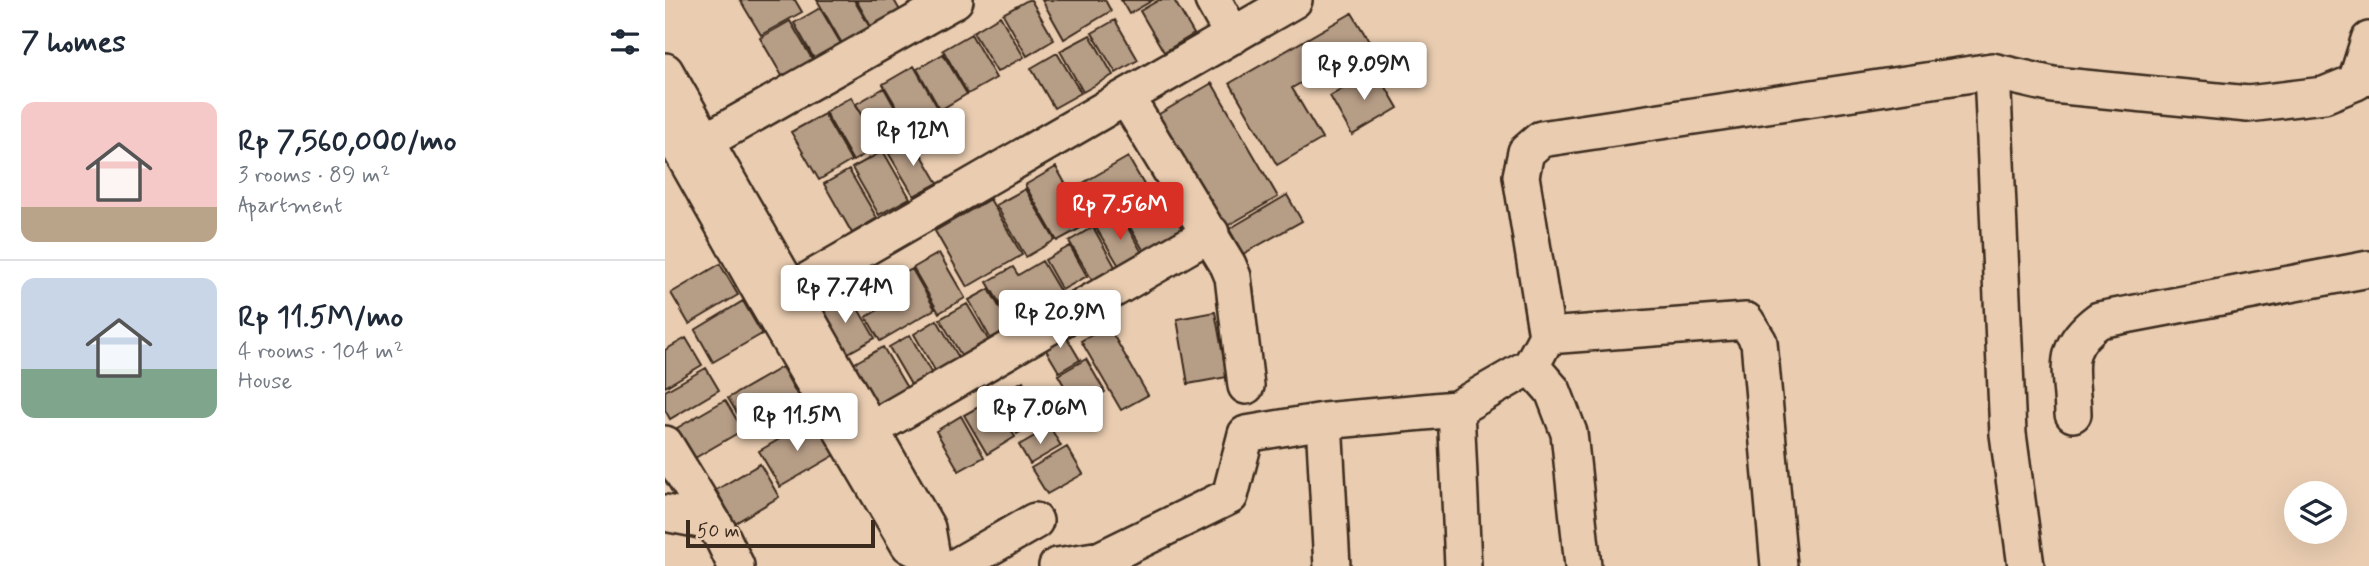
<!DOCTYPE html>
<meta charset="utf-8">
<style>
body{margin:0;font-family:Mynerve,sans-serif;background:#f6f6f7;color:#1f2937;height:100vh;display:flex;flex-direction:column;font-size:26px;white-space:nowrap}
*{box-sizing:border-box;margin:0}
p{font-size:23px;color:#747a83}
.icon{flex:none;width:38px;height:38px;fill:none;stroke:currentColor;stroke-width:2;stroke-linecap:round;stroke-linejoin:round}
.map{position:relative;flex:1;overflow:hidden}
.drawer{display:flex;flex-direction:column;background:#fff;width:665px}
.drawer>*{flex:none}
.controls{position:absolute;left:1619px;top:481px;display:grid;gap:14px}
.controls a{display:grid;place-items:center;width:63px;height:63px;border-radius:50%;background:#fff;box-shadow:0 7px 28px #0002;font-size:35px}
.scale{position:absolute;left:21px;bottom:18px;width:189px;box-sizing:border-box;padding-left:7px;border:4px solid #3b2a1e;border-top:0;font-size:19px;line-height:24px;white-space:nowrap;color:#3b2a1e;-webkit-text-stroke:5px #eacdb1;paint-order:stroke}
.price{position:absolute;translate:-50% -60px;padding:0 16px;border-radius:7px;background:#fff;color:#222;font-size:23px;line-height:46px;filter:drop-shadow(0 2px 4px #0008)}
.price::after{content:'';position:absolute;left:50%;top:42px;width:21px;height:16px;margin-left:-10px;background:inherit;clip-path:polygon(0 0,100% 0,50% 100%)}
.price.selected{background:#d93025;color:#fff}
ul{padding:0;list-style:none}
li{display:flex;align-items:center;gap:21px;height:175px;padding:0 21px}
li+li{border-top:2px solid #e0e1e3}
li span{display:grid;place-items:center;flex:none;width:196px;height:140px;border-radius:14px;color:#555}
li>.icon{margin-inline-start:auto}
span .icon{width:84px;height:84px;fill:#fffc;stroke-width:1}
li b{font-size:30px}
h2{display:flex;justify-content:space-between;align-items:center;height:84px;padding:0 21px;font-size:30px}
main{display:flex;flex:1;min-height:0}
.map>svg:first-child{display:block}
</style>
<main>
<section class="drawer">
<h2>7 homes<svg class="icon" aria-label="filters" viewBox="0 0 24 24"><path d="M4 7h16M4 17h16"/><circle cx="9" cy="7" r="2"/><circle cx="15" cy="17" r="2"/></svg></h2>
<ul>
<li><span style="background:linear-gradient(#f6c9c9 75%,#b9a48a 0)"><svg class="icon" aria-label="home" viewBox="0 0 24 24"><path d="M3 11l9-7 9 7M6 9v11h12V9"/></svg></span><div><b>Rp 7,560,000/mo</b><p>3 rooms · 89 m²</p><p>Apartment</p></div></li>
<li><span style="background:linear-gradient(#c9d6e8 65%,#7fa58c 0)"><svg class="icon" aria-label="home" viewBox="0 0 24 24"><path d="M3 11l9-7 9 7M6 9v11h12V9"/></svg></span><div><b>Rp 11.5M/mo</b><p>4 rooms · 104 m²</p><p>House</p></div></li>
</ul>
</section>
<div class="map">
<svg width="1704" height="566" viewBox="0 0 1704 566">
<rect width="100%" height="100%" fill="#eacdb1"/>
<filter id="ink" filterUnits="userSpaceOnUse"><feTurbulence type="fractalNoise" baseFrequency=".0143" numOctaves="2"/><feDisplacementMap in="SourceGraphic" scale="14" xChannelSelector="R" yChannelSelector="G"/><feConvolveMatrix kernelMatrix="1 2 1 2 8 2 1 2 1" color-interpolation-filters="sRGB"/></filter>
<g filter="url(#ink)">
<path fill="#b69d86" stroke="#3b2a1e" stroke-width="2" d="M75,0H130L137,12L96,35Z
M152,0H189L207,31L179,47Z
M191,0H229L237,14L208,30Z
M363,0H366L389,40L362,56L338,14Z
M377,0H440L446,11L399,39Z
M456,0H488L464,14Z
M494,0H509L529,34L499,52L475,11Z
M155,8L178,47L151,62L129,23Z
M687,13L705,43L627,88L657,139L612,165L565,83Z
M335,16L359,57L332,72L308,32Z
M450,20L473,60L451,73L427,33Z
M125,21L150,64L120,81L95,38Z
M306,34L331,78L303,94L278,50Z
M425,35L448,75L418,92L395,51Z
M392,53L416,93L389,108L366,68Z
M278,54L302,94L275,110L252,69Z
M249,66L274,110L244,128L218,84Z
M711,70L733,108L687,135L665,96Z
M547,83L613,197L555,230L489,117Z
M219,88L242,129L215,145L191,104Z
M186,97L214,146L188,161L160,112Z
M159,114L186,161L154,180L126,132Z
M248,140L273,183L249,196L224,154Z
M218,151L245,198L214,215L187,168Z
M463,157L482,190L430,220L411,187Z
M391,167L423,224L392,241L360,185Z
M184,170L212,218L187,233L159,184Z
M360,189L390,240L361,257L331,205Z
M497,195L522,238L484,260L459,217Z
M622,195L637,221L578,254L564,229Z
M325,199L357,255L302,287L270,231Z
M454,212L480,258L457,271L430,226Z
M428,227L453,272L430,285L404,241Z
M405,246L422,276L397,290L380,260Z
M274,253L300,298L274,313L248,268Z
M377,261L396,293L372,307L379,320L353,335L322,282L348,267L353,275Z
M55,264L73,295L24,324L6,293Z
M247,269L270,309L215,341L201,317L213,310L204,294Z
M324,289L348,331L328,343L304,300Z
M184,293L210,338L176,357L151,313Z
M78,301L97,334L48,362L30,330Z
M302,304L327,346L300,362L275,319Z
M550,312L562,377L523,384L512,319Z
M272,320L296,361L272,374L249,334Z
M443,326L483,395L456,410L416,341Z
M396,328L415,360L394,372L375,340Z
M245,335L268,376L248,388L224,347Z
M21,338L37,365L0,387V350Z
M218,347L242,388L205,410L181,368Z
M421,359L440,392L412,408L393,375Z
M117,367L134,398L81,428L63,398Z
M41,368L54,390L5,419L0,410V391Z
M358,381L380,418L352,434L331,396Z
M328,399L350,437L322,454L299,415Z
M60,400L78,430L30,458L12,428Z
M296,416L319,457L294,471L271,431Z
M149,419L170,455L115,487L94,451Z
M385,427L396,446L365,464L354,445Z
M402,447L418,474L382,494L366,468Z
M95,464L114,497L70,523L51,490Z"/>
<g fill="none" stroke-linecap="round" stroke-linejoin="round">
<defs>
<path id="minor" d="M548,0L568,36
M0,71L262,528L267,557L244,545L102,303L0,122
M1327,71L1343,434L1361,566
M461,97L563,265L568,277L581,386
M39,142L290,0
M106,302L629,0
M882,336L1081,321L1094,342L1114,566
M866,366L888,391L904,433L918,566
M791,409L798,566
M1408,414C1407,369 1394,350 1434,320L1704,269
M659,421L667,566
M205,430L546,233
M0,444L58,539L71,566
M0,513L46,522
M292,566L370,521
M392,566L436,559L565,496L581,434L659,421L791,409L866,366L882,336L856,176L861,152L876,139L1327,71L1388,85L1583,104L1659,95L1691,82L1704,40"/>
</defs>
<use href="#minor" stroke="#3b2a1e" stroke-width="40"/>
<use href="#minor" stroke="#eacdb1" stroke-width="35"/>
</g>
</g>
</svg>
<div class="controls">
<a><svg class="icon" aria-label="layers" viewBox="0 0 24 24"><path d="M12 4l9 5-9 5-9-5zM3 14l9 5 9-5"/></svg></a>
</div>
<div class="scale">50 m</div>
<b class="price" style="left:699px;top:102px">Rp 9.09M</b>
<b class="price" style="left:248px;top:168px">Rp 12M</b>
<b class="price selected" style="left:455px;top:242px">Rp 7.56M</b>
<b class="price" style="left:180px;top:325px">Rp 7.74M</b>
<b class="price" style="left:395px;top:350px">Rp 20.9M</b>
<b class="price" style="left:375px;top:446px">Rp 7.06M</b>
<b class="price" style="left:132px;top:453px">Rp 11.5M</b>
</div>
</main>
